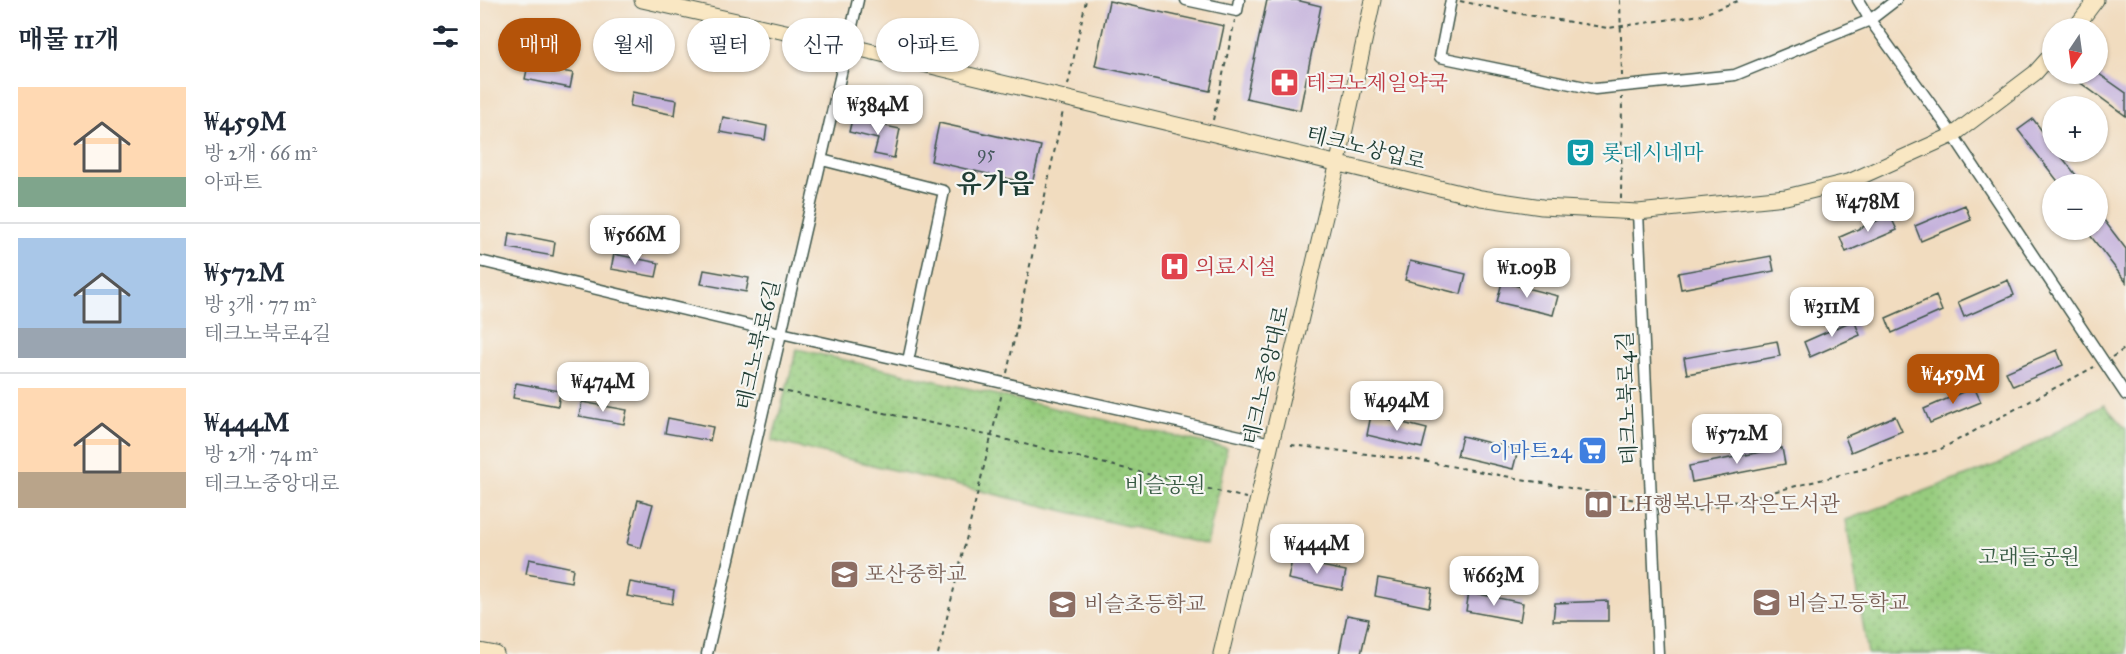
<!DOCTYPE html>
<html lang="ko">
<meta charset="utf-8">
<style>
body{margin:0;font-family:"IM FELL Great Primer","Noto Serif KR",serif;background:#f2f2f3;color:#1f2937;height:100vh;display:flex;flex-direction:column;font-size:22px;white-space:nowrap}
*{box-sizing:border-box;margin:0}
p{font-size:20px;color:#747a83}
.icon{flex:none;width:33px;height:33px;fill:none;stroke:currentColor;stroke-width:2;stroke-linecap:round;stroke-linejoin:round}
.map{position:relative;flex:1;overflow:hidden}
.side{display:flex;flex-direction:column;background:#fff;width:480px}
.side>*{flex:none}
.hud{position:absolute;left:18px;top:18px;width:570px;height:54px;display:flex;gap:12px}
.needle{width:39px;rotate:193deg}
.buttons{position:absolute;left:1562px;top:18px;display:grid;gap:12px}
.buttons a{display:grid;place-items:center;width:66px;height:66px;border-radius:50%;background:#fff;box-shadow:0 2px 4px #0004;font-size:30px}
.price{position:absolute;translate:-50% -51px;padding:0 14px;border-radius:12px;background:#fff;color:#222;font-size:20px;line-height:39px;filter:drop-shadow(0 2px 3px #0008)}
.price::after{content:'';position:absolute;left:50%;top:36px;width:18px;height:14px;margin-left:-9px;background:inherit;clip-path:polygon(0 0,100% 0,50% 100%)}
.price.selected{background:#b45309;color:#fff}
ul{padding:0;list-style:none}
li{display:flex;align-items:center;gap:18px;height:150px;padding:0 18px}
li+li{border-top:2px solid #e0e1e3}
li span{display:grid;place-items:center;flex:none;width:168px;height:120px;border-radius:0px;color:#555}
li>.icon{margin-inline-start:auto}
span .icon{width:72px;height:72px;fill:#fffc;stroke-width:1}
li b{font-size:26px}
h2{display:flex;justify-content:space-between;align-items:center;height:72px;padding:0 18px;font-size:26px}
.pill{padding:0 21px;border-radius:27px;background:#fff;box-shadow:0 2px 4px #0004;font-size:21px;line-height:54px}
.pill.selected{background:#b45309;color:#fff}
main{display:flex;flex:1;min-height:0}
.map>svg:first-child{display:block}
</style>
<main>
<section class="side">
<h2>매물 11개<svg class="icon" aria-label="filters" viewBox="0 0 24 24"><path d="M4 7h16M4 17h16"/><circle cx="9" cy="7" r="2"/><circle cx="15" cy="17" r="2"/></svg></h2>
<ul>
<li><span style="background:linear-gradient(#ffd9b3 75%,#7fa58c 0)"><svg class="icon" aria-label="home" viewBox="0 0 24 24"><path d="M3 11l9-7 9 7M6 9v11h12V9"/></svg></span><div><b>₩459M</b><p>방 2개 · 66 m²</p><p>아파트</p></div></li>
<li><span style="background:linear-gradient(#a9c7e8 75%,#9aa5b1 0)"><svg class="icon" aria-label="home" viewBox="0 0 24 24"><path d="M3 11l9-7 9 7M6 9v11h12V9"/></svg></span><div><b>₩572M</b><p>방 3개 · 77 m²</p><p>테크노북로4길</p></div></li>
<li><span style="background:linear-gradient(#ffd9b3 70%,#b9a48a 0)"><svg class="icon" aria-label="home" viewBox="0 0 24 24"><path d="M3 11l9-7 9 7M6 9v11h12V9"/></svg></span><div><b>₩444M</b><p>방 2개 · 74 m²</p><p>테크노중앙대로</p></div></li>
</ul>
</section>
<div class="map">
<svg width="1646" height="654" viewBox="0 0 1646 654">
<defs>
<pattern id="park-dots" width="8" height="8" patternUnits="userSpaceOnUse" patternTransform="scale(1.5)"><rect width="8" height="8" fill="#97cc7e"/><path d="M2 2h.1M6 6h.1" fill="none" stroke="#7ba768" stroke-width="1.8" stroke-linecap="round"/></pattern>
</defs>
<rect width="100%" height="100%" fill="#f6f6f2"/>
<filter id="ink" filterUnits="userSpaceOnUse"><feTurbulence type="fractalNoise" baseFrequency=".0167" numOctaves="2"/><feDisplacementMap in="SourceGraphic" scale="12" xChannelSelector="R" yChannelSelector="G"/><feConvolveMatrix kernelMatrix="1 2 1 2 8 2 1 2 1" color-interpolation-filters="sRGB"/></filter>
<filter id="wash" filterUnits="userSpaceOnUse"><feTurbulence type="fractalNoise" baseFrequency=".008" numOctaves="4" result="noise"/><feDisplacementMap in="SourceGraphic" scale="24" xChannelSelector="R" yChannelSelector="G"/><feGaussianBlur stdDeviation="1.35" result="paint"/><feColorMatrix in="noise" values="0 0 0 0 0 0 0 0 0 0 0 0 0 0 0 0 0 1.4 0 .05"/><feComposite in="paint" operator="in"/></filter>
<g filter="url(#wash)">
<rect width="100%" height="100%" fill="#f1dcbf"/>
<path fill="url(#park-dots)" stroke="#5b8459" stroke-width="1.5" d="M317,349L747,448L727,545L292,441Z
M1624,405L1646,429V654H1388L1366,520L1518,464Z"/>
<g id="blocks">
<path fill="#c5b2dc" d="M787,0H816L841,6L820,110L766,98Z
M629,1L744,26L730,91L615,66Z
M48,65L93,73L90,88L45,79Z
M1603,74H1619L1646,93V116L1598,81Z
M152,92L197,100L195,115L150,106Z
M243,117L287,126L285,140L240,132Z
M372,119L420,129L414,158L394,154L398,139L369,132Z
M1553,119L1572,144V152H1578L1603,184H1580L1538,130Z
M459,123L561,146L552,184L451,161Z
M1485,205L1491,220L1441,241L1435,226Z
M1617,211L1646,249V282L1606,230H1617Z
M1410,215L1417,230L1366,252L1360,237Z
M30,233L75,242L73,256L28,248Z
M134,254L179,263L176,277L131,269Z
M1291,256L1294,271L1201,289L1198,273Z
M930,261L986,274L981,294L925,280Z
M224,270L269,278L266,292L221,284Z
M1528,280L1534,295L1484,317L1478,302Z
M1022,282L1078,296L1073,315L1017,302Z
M1456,296L1462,311L1412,333L1406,318Z
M1374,320L1380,335L1330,357L1324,342Z
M1297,341L1300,356L1207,374L1204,358Z
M1577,350L1583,365L1533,386L1526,372Z
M36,383L80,391L78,406L33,398Z
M1494,387L1501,402L1450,423L1444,409Z
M102,402L147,410L144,424L99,416Z
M891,415L947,429L942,448L887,435Z
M1415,416L1422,431L1371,452L1365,437Z
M188,418L233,427L230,441L185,433Z
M982,436L1038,450L1033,469L977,456Z
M1302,448L1305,464L1212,482L1209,466Z
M158,500L173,504L161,548L147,544Z
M49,559L93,568L91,582L46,574Z
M812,560L866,571L862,590L808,579Z
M898,578L952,588L949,607L895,596Z
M150,582L194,590L192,604L147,596Z
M989,592L1043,603L1040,621L986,611Z
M1128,601V621H1073L1075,603Z
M867,615L889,619L881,654H859Z"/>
</g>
</g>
<g filter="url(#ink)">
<use href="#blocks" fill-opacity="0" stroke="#3e5549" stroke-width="1.5"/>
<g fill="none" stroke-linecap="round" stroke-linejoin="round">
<defs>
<path id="street" d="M706,0L757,11L759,0
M971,0L960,57L1115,89L1255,75L1390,20L1416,0
M1378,0L1390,20L1473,135L1646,395
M342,160L464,191L428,361
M1158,212L1178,654
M0,261L301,333L791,443
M227,654L378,0"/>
<path id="secondary" d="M162,0L368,46L1001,198L1062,207L1158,212L1306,197L1371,181L1473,135L1555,73L1572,54
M1595,28L1616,0
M0,651L16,654
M741,654L858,162L893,0"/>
</defs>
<use href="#street" stroke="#3e5549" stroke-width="13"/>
<use href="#secondary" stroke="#3e5549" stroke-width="17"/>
<path stroke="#3e5549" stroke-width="2" stroke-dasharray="4.5 4.5" stroke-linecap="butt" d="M1140,0L1142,76
M980,1L1041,14L1128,28L1221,15L1260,0
M588,85L606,0
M733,120L755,20
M1141,199L1142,97
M1632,357L1646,348
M527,373L583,111
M298,390L511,436L766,498
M811,445L937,460L1161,501
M1181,505L1217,511L1459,450L1614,367
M458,654L522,393"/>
<use href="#street" stroke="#fff" stroke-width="10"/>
<use href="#secondary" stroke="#f9e7c3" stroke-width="15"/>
</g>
</g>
<defs>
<symbol id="pharmacy-square" viewBox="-11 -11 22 22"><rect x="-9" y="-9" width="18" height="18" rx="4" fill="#e0444e" stroke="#f6f6f2"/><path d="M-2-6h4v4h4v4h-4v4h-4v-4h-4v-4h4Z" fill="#fff"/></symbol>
<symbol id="theatre-square" viewBox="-11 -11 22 22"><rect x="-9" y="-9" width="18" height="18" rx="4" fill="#0f9aa8" stroke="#f6f6f2"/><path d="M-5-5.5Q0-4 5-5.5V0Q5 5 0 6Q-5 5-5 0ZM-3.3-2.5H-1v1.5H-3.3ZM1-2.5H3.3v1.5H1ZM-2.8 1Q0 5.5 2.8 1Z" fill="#fff"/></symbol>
<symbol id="hospital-square" viewBox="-11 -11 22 22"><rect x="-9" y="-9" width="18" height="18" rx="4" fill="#e0444e" stroke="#f6f6f2"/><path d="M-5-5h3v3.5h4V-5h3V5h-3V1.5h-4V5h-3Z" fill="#fff"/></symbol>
<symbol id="supermarket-square" viewBox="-11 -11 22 22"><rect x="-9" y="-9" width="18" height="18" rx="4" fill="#3f7fe0" stroke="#f6f6f2"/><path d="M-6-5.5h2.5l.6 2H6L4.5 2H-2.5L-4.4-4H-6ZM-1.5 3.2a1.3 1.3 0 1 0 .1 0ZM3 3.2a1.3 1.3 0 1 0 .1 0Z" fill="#fff"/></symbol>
<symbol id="library-square" viewBox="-11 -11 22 22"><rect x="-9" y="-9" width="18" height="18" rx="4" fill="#8d6e63" stroke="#f6f6f2"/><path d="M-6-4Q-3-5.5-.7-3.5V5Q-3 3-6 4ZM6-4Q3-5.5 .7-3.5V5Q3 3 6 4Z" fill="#fff"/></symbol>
<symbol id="school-square" viewBox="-11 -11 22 22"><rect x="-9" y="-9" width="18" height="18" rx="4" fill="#8d6e63" stroke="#f6f6f2"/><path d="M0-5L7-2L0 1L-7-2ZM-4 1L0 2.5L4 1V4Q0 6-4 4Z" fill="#fff"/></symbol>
</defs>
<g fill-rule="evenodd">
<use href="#pharmacy-square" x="788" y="66" width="33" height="33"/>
<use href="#theatre-square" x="1084" y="136" width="33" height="33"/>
<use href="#hospital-square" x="678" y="250" width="33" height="33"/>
<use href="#supermarket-square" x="1096" y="434" width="33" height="33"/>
<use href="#library-square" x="1102" y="488" width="33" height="33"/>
<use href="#school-square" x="348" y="558" width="33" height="33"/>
<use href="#school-square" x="1270" y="586" width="33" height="33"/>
<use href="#school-square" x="566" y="588" width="33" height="33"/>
</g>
<g text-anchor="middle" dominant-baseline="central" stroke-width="4.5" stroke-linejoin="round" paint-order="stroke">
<g font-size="18" fill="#485a5e">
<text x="506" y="153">95</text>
</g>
<g font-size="21" fill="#be3a42" stroke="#f6f6f2" text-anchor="start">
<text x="826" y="83">테크노제일약국</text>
<text x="715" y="267">의료시설</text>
</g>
<g font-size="21" fill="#1f3d34" stroke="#f6f6f2">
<text transform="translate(886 148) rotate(14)">테크노상업로</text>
<text transform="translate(278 345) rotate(-77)">테크노북로6길</text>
<text transform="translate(786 375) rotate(-77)">테크노중앙대로</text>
<text transform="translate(1147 398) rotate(-92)">테크노북로4길</text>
</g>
<g font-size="21" fill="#0d838f" stroke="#f6f6f2" text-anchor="start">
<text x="1122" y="153">롯데시네마</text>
</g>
<g font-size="21" fill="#366cbe" stroke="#f6f6f2" text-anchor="end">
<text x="1092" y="451">이마트24</text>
</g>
<g font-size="21" fill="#375a43" stroke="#f6f6f2">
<text x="685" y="485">비슬공원</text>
<text x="1549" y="557">고래들공원</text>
</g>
<g font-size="21" fill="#785e54" stroke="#f6f6f2" text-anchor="start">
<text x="1139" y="504">LH행복나무 작은도서관</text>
<text x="385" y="574">포산중학교</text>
<text x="1307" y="603">비슬고등학교</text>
<text x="604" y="604">비슬초등학교</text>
</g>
<g font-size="27" font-weight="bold" fill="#1f3d34" stroke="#f6f6f2">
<text x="515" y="183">유가읍</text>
</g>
</g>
</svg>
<div class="buttons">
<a><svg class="needle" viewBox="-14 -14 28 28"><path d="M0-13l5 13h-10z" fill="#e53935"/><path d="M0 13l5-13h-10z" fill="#747a83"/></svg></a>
<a>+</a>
<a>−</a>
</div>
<b class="price" style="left:398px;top:136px">₩384M</b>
<b class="price" style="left:1388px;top:233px">₩478M</b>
<b class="price" style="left:155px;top:266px">₩566M</b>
<b class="price" style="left:1047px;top:299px">₩1.09B</b>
<b class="price" style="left:1352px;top:338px">₩311M</b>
<b class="price selected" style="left:1473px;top:405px">₩459M</b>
<b class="price" style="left:123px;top:413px">₩474M</b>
<b class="price" style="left:917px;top:432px">₩494M</b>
<b class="price" style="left:1257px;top:465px">₩572M</b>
<b class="price" style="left:837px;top:575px">₩444M</b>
<b class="price" style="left:1014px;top:607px">₩663M</b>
<div class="hud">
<a class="pill selected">매매</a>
<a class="pill">월세</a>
<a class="pill">필터</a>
<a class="pill">신규</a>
<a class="pill">아파트</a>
</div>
</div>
</main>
